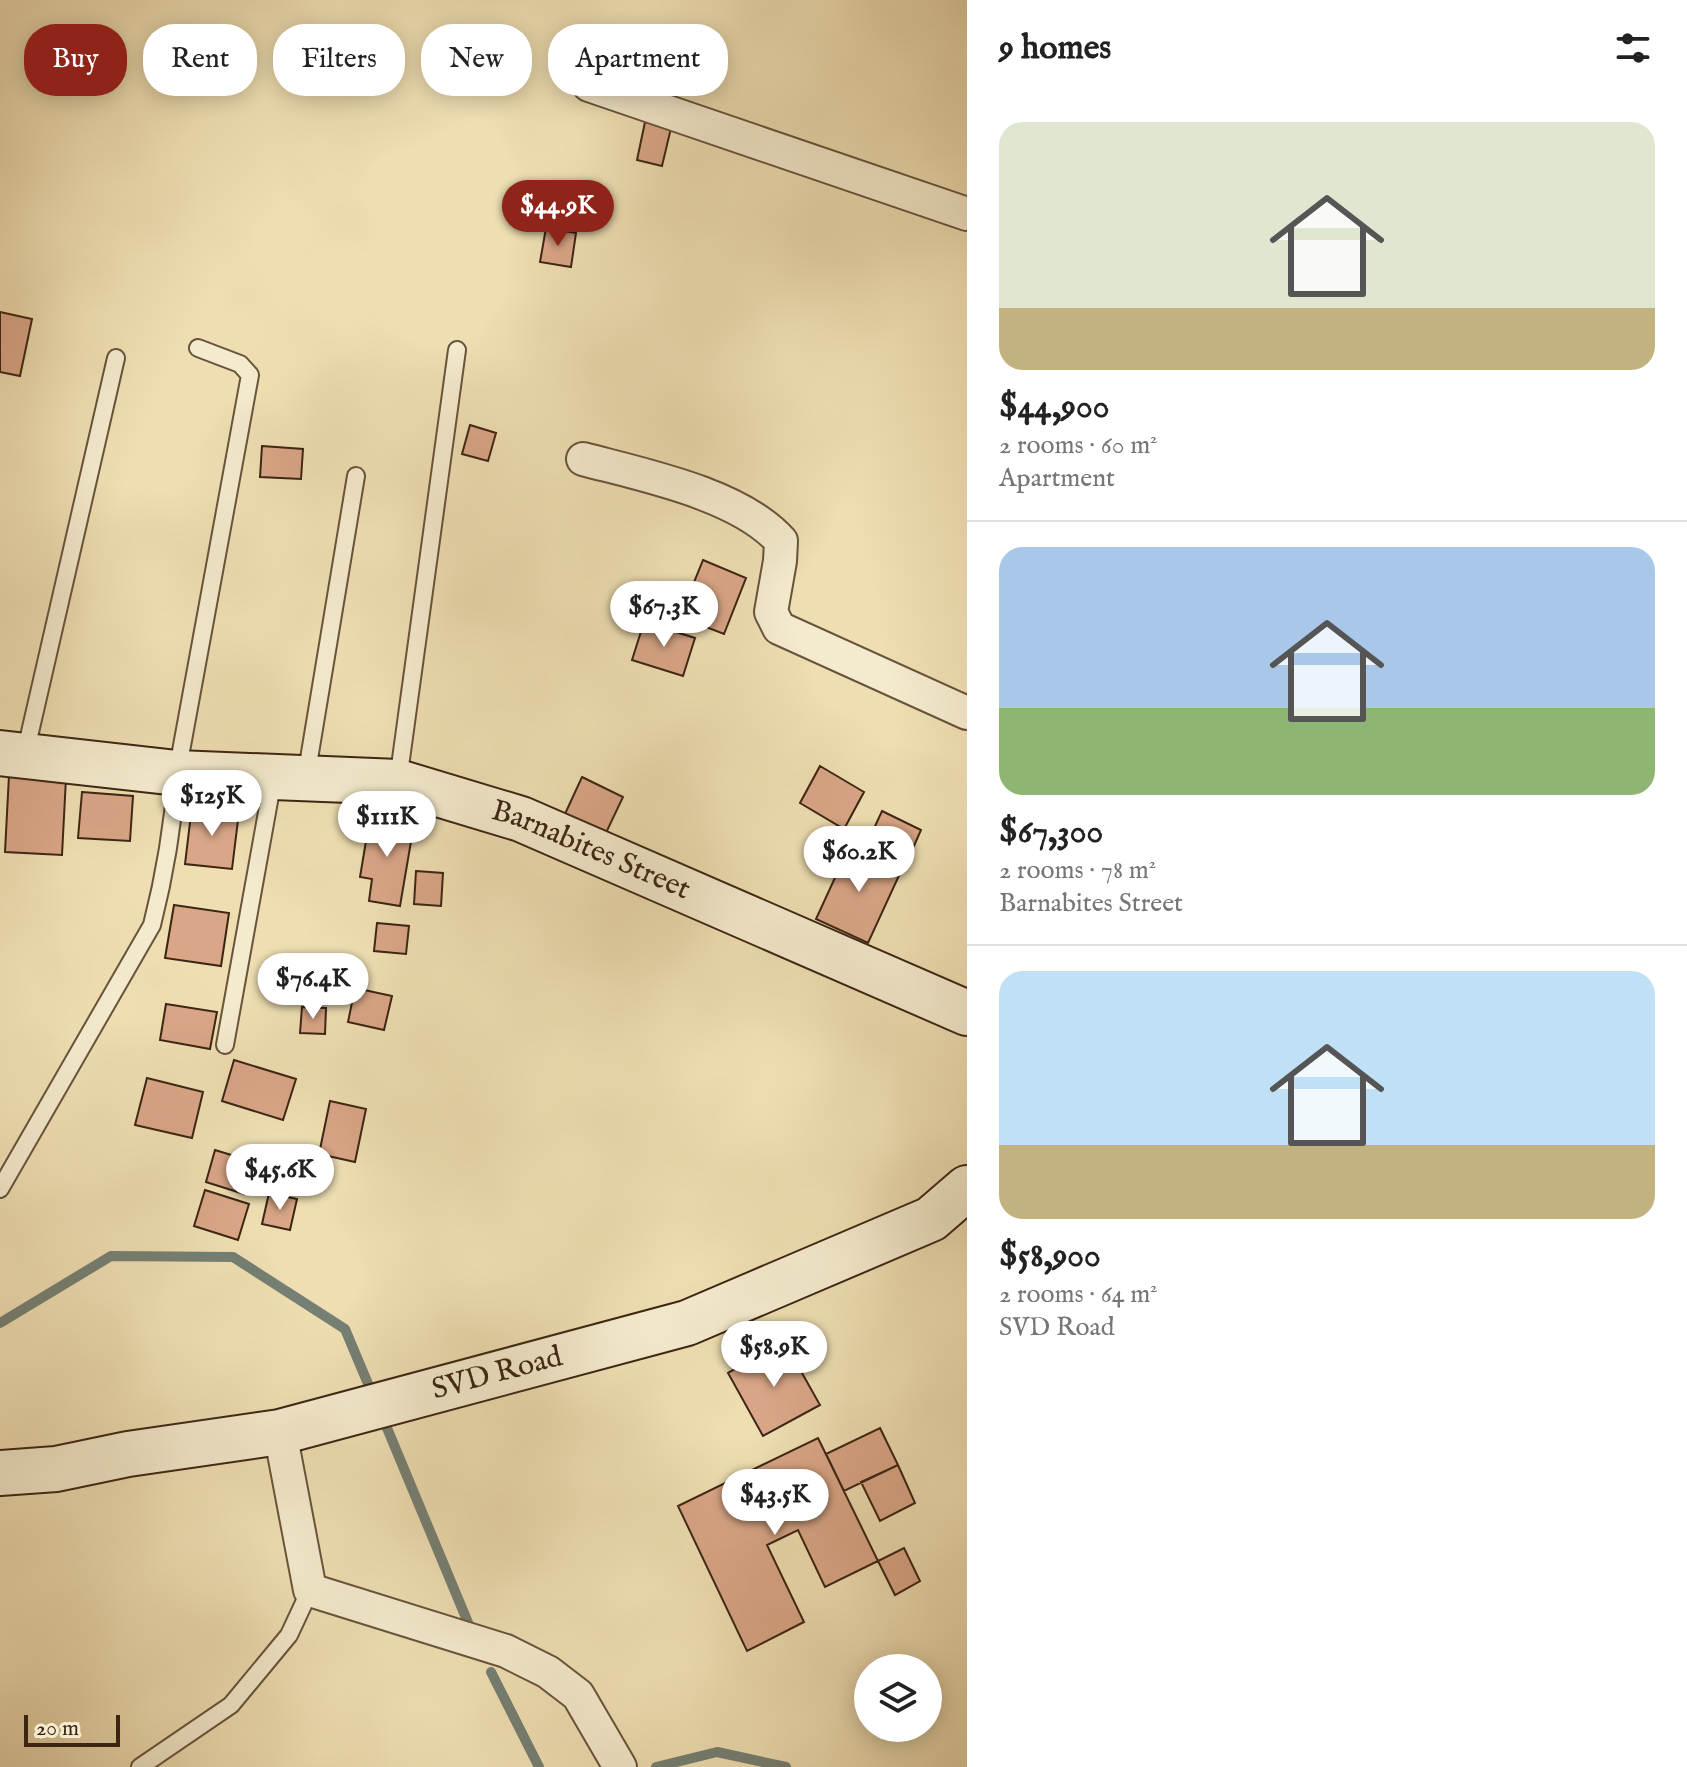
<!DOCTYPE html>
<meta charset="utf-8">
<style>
body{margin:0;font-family:"IM FELL English",serif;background:#f2f2f2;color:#222;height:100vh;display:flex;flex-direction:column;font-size:30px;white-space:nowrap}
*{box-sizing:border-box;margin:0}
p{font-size:26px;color:#767676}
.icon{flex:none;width:44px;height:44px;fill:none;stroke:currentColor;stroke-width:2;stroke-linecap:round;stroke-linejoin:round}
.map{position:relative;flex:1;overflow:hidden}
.panel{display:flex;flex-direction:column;background:#fff;width:720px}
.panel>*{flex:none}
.guide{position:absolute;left:24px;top:24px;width:760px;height:72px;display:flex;gap:16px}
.tools{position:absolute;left:854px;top:1654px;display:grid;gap:16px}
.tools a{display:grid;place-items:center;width:88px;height:88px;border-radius:50%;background:#fff;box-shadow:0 4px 20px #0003;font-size:40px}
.scale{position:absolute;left:24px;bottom:20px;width:96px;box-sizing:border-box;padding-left:8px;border:4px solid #3c2513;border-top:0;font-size:22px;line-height:28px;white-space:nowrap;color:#3c2513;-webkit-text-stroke:6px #f4eacd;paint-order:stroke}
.price{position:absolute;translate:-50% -68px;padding:0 18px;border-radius:28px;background:#fff;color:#222;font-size:26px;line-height:52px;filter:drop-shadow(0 2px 4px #0008)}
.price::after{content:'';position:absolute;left:50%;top:48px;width:24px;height:18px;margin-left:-12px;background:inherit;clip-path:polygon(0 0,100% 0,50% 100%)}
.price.selected{background:#8f2418;color:#fff}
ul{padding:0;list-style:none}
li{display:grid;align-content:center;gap:16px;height:424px;padding:0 32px}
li+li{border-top:2px solid #e0e0e0}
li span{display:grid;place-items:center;height:248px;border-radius:24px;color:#555}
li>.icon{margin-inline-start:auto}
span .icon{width:144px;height:144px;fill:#fffc;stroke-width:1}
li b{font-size:34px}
h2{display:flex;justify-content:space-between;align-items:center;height:96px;padding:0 32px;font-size:34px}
.tag{padding:0 28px;border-radius:32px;background:#fff;box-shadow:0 4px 20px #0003;font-size:28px;line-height:72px}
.tag.selected{background:#8f2418;color:#fff}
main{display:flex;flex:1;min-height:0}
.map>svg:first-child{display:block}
</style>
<main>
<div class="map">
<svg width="967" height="1767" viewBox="0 0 967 1767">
<rect width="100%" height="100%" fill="#eedeb2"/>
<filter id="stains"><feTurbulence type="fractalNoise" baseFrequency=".0025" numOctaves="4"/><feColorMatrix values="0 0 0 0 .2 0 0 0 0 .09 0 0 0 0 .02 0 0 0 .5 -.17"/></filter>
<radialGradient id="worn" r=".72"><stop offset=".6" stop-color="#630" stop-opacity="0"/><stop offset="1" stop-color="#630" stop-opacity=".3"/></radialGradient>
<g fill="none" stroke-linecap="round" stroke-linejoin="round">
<path stroke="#757f73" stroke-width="10" d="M0,1323L111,1256L233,1257L345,1329L374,1398
M382,1416L469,1625
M491,1672L539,1767
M656,1767L717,1752L786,1767"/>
</g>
<path fill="#d9a687" stroke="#3c2513" stroke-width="2" d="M645,122L671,128L662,166L637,160Z
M552,186L577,190L571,225L546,221Z
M546,228L576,233L571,267L540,262Z
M0,312L32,319L20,376L0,372Z
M470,425L496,433L488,461L462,454Z
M262,446L303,449L301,479L260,477Z
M703,560L746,578L724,634L680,617Z
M644,622L695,638L683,676L632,660Z
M820,766L864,792L844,829L800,803Z
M9,775L66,778L62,855L5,852Z
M582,777L623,797L605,835L564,816Z
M82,792L133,796L130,841L78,838Z
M192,806L239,812L232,869L185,864Z
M882,811L921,830L910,855L870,837Z
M370,817L414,824L400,906L369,901L372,879L360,877Z
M850,845L902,869L868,943L816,919Z
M416,871L443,873L441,906L414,904Z
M174,905L229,913L221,966L165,958Z
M377,923L409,926L406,954L374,951Z
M355,988L392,996L384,1030L348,1022Z
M166,1004L217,1012L210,1049L160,1040Z
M302,1007L326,1008L325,1034L300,1033Z
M234,1060L296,1079L283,1120L222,1101Z
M147,1078L203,1092L192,1138L135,1125Z
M330,1101L366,1109L355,1162L319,1154Z
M215,1150L254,1162L244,1194L206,1182Z
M205,1190L249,1204L238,1240L194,1226Z
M269,1193L297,1199L290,1230L262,1224Z
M784,1341L820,1405L763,1436L728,1373Z
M880,1428L898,1465L844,1491L826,1454Z
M818,1438L878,1561L825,1587L798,1530L767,1545L804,1622L747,1651L678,1506Z
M898,1465L915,1503L880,1521L861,1482Z
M904,1548L920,1581L895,1595L878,1561Z"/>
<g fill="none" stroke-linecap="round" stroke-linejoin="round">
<defs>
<path id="lane" d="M25,754L116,358
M306,777L356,476
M398,781L457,350
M225,1045L273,779
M0,1189L152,925C165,874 173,825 177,773L250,375L240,364L198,348
M140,1767L231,1705L289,1635L310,1590"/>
<path id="street" d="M589,85L967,214
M583,459C643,475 739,494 781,541L780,561L771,612L779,628L967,713
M280,1432L310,1590L506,1651L548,1672L578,1695L620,1767"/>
<g id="secondary">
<path id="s1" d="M0,753L177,773L398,782L521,819L967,1013"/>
<path id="s2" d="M0,1473L56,1469L128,1454L280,1432L687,1323L931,1219L967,1188"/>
</g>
</defs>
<use href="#lane" stroke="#68533b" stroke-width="20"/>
<use href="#street" stroke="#68533b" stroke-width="36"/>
<use href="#secondary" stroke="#3c2513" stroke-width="48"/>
<use href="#lane" stroke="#f4eacd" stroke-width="16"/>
<use href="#street" stroke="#f4eacd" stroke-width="32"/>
<use href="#secondary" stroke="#f4eacd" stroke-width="44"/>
</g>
<g text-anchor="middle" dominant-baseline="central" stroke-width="8" stroke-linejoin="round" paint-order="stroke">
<g font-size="30" fill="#3c2513" stroke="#f4eacd">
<text stroke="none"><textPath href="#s1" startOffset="604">Barnabites Street</textPath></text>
<text stroke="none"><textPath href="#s2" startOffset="508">SVD Road</textPath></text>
</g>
</g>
<rect width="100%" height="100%" filter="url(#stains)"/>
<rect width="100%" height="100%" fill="url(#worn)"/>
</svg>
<div class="tools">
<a><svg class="icon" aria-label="layers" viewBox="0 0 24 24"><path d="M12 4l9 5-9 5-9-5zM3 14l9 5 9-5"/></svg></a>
</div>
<div class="scale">20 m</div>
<b class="price selected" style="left:558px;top:248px">$44.9K</b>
<b class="price" style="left:664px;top:649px">$67.3K</b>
<b class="price" style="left:212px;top:838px">$125K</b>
<b class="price" style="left:387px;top:859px">$111K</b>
<b class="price" style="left:859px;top:894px">$60.2K</b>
<b class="price" style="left:313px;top:1021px">$76.4K</b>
<b class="price" style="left:280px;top:1212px">$45.6K</b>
<b class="price" style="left:774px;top:1389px">$58.9K</b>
<b class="price" style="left:775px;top:1537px">$43.5K</b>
<div class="guide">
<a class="tag selected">Buy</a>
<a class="tag">Rent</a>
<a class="tag">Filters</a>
<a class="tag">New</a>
<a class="tag">Apartment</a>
</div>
</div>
<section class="panel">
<h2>9 homes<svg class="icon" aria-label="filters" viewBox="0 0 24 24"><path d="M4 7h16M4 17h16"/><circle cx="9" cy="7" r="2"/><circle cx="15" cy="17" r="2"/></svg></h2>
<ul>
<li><span style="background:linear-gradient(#dfe7d0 75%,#c2b280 0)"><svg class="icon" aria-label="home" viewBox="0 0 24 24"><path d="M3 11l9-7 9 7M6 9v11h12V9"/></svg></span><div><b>$44,900</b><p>2 rooms · 60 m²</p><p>Apartment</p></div></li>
<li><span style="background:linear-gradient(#a9c7e8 65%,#8fb573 0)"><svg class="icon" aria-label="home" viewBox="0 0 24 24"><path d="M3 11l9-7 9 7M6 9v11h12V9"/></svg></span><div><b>$67,300</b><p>2 rooms · 78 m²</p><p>Barnabites Street</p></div></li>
<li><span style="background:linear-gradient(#bfe0f5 70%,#c2b280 0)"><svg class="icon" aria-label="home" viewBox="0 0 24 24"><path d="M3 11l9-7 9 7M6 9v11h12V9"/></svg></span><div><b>$58,900</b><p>2 rooms · 64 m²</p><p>SVD Road</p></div></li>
</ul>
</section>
</main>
